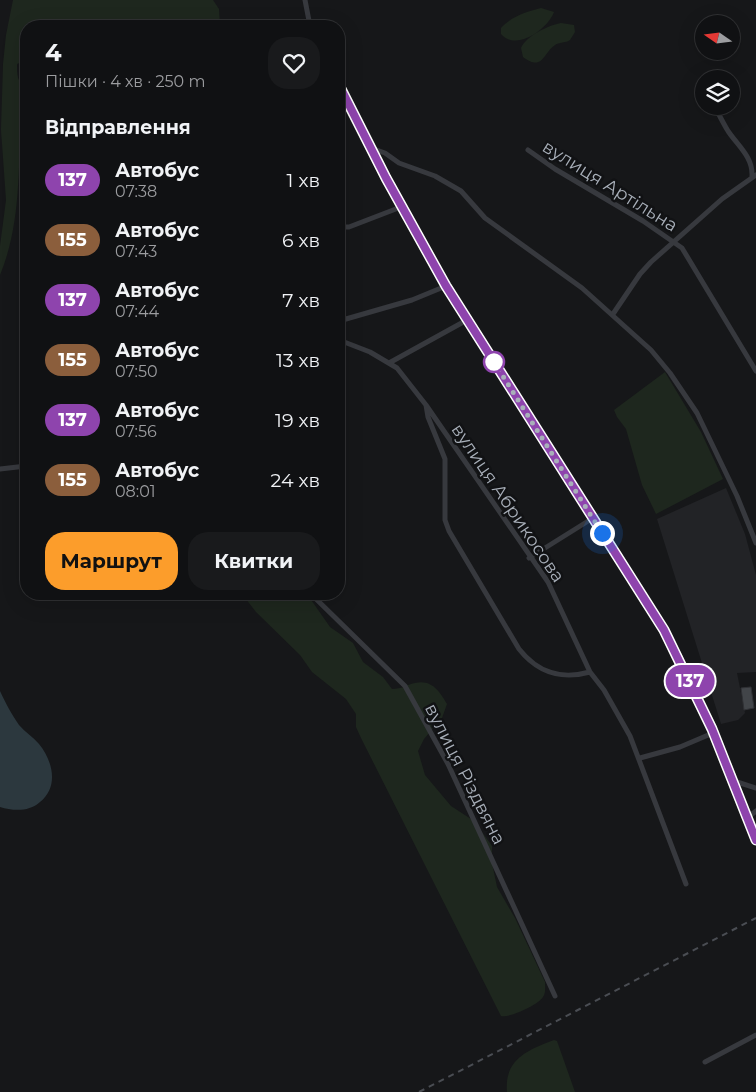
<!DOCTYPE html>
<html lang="uk">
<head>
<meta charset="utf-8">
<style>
  :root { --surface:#101113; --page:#191a1c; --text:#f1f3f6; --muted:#9c9da0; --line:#303133; --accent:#fc9d2b }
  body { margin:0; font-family:Montserrat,sans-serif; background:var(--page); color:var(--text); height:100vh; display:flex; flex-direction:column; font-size:19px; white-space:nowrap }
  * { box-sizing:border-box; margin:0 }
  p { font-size:16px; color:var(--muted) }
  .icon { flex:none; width:28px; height:28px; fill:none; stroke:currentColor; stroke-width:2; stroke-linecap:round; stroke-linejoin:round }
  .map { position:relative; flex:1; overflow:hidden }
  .side { position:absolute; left:20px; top:20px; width:325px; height:580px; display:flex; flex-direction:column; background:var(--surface); border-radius:20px; box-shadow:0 5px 20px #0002,0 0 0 1px var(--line) }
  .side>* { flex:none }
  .badge { padding:0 10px; border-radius:16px; font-size:18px; line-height:32px }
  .needle { width:32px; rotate:284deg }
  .buttons { position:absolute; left:695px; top:15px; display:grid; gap:10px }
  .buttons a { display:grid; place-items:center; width:45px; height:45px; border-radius:50%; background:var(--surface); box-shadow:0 5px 20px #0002,0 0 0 1px var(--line); font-size:25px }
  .you { position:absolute; width:25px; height:25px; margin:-12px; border:4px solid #fff; border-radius:50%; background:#1a73e8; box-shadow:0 0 0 8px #1a73e833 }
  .map>.badge { position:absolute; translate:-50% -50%; box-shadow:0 0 0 2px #fff }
  h2 { padding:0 25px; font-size:19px; line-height:45px }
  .round { display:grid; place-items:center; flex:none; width:52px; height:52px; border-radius:20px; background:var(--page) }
  .summary { display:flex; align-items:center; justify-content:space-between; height:85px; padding:0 25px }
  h1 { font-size:24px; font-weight:700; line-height:38px }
  .button { display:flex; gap:10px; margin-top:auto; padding:10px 25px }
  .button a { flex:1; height:58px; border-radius:20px; background:var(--accent); color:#111; font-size:20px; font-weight:700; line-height:58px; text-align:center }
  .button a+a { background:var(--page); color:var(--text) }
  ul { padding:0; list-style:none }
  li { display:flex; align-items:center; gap:15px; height:60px; padding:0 25px }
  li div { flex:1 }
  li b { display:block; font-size:19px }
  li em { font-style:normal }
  li .badge { min-width:55px; font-weight:700; text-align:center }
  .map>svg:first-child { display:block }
  .built { fill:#222326 }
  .green { fill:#1e271e }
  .water { fill:#2c383e }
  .building { fill:#424549; stroke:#303135 }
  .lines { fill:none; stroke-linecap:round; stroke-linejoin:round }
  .minor { stroke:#37393e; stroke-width:5 }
  .rail { stroke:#4a4d53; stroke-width:2; stroke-dasharray:6 5; stroke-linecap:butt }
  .line-casing { stroke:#fff; stroke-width:11 }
  .line { stroke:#8e44ad; stroke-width:8 }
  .walk { stroke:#a8afb9; stroke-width:5; stroke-dasharray:0 9 }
  .stop-dot { fill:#fff; stroke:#8e44ad; stroke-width:2.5 }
  .labels { text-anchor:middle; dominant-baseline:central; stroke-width:5; stroke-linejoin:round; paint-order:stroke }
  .street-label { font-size:18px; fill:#a8afb9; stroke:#111214 }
</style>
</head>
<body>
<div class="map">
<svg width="756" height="1092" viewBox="0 0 756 1092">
  <rect width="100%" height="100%" fill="#161719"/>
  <path class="built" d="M726,488L745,534L756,575V672L737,673L745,713L738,720L721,724L657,519Z"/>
  <path class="green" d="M13,0H213L219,9L220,26H26V60L17,64C17,74 17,83 26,88V113L22,114C17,171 22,221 0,275V246L6,200L1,130L3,64L6,35Z
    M541,8L554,12C548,29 516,52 501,34V28C512,16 526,12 541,8Z
    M561,23L574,25L575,32L570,40C566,43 559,42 555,45C543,53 543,72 523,57L521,48C526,36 549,25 561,23Z
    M665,372L701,432L723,479L656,514L642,485L626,429L617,417L614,410Z
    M242,594H307L330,627L353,643L363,662L383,677L392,689C402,689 406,685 415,683C432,679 440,692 447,704L442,718L424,739L418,751L425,775L451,806L474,821L492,846V863L497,887L515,918L545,982C545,988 546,992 543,997C538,1005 510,1018 501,1016L361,738L356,727V714L346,699L312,672L300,655L256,612Z
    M554,1040L557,1041L575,1092H507C504,1059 528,1050 554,1040Z"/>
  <path class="water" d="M0,691C5,702 12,715 19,725C25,732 33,737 39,744C53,761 59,787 40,802C29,812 13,811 0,807Z"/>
  <path class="building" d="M751,687L754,708L744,710L741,688Z"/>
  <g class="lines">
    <path class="minor" d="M305,0L310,26
      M339,85L386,178L444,282L664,630L711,729L756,840
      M698,91L704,96
      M714,106C719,114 723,123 728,131C738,146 753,157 752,176
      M371,148L385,153L399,163L435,176L461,191L485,218L582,288L651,350L670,373L697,413L737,496L756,543
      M528,150L555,169L643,221L682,248L756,371
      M339,227H349L401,207
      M613,314L640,274L651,262L722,199L756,175
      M339,321L412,300L446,286
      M339,340L370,352L397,368L426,405L428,417L445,459V520L449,531L519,649C538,673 561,680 590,672
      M389,363L467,320
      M426,405L548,582L590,672L604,690L630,736L686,884
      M0,469L26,466
      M529,558L593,518
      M311,594L405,686L448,764L555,996
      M640,758L680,747L713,733
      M731,780L756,788
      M747,818L756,811
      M705,1062L756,1035"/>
    <path class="rail" d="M419,1092L756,918"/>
  </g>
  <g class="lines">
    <g class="line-casing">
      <path id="line" d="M339,85L386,178L446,286L664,630L712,729L756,840"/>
    </g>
    <use href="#line" class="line"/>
    <path class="walk" d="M494,362L602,533"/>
  </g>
  <circle class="stop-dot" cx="494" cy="362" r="10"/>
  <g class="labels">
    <g class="street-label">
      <text transform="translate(610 186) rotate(32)">вулиця Артільна</text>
      <text transform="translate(508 503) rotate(56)">вулиця Абрикосова</text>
      <text transform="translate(465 774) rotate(63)">вулиця Різдвяна</text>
    </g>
  </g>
</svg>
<div class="buttons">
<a><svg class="needle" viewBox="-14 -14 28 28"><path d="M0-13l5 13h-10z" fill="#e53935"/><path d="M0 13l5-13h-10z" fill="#9c9da0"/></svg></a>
<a><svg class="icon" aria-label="layers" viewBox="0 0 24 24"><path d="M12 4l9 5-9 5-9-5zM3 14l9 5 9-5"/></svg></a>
</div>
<div class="you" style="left:602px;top:533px"></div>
<b class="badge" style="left:690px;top:681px;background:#8e44ad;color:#fff">137</b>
<section class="side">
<div class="summary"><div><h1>4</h1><p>Пішки · 4 хв · 250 m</p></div><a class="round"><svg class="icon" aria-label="heart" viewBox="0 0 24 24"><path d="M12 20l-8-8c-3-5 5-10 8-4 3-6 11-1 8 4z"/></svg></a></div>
<h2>Відправлення</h2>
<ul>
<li><span class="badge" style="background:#8e44ad;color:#fff">137</span><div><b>Автобус</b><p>07:38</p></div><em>1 хв</em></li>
<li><span class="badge" style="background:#8b5e3c;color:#fff">155</span><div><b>Автобус</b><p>07:43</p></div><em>6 хв</em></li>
<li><span class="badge" style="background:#8e44ad;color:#fff">137</span><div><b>Автобус</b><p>07:44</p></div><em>7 хв</em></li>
<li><span class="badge" style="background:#8b5e3c;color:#fff">155</span><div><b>Автобус</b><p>07:50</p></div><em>13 хв</em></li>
<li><span class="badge" style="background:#8e44ad;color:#fff">137</span><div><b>Автобус</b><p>07:56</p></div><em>19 хв</em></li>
<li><span class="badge" style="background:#8b5e3c;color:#fff">155</span><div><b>Автобус</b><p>08:01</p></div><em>24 хв</em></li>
</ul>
<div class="button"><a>Маршрут</a><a>Квитки</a></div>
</section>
</div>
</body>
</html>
